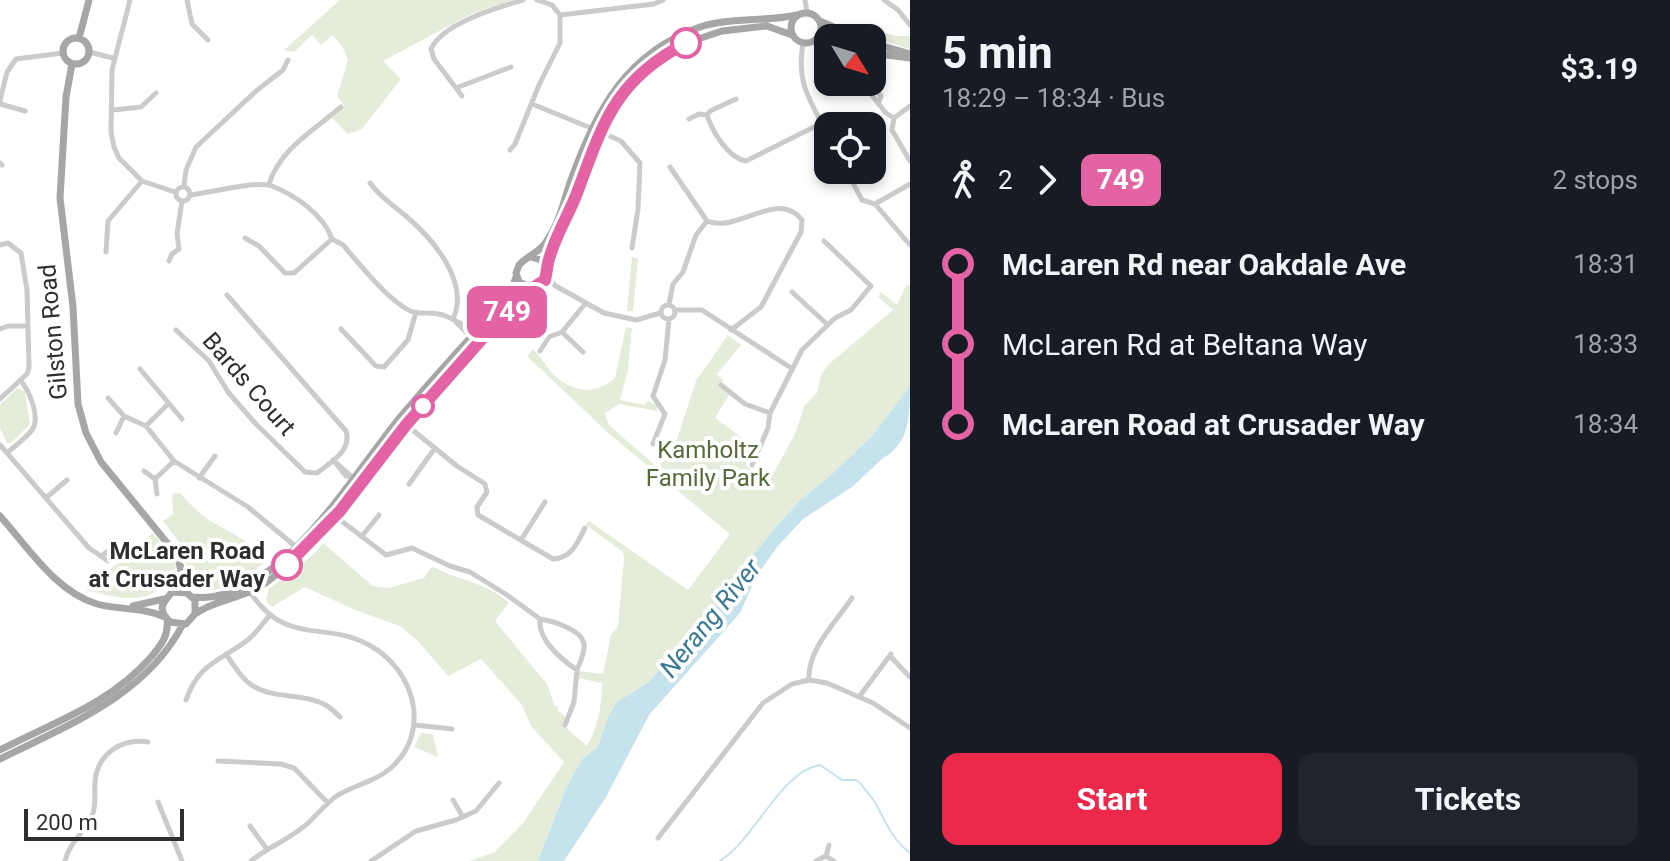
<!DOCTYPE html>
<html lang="en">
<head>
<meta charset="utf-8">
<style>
  :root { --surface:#171b24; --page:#20242c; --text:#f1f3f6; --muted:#9ea1a6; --accent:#ec284b }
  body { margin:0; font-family:Roboto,sans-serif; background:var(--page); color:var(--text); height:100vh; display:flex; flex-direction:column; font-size:30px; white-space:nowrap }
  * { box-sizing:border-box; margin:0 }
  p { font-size:26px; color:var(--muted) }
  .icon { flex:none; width:44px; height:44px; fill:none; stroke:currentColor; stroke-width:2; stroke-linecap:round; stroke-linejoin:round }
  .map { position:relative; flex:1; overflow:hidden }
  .side { display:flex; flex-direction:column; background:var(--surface); width:760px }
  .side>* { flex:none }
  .badge { padding:0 16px; border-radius:12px; font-size:28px; line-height:52px }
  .needle { width:52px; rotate:128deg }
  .controls { position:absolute; left:814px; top:24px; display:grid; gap:16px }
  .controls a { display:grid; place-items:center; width:72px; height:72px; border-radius:16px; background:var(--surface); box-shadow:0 4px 12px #0003; font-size:40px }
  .scale { position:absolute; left:24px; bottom:20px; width:160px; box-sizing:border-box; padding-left:8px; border:4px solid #2e2e2e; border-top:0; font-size:22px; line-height:28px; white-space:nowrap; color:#2e2e2e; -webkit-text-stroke:6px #fff; paint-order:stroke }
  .map>.badge { position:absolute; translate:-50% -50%; box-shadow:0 0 0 4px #fff }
  .legs { display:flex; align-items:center; gap:12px; height:88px; padding:0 32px; font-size:26px }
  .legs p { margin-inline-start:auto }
  .headline { display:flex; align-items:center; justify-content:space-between; height:136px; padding:0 32px }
  h1 { font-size:44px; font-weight:700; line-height:60px }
  .primary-button { display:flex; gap:16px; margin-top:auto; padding:16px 32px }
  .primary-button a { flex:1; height:92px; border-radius:16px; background:var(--accent); color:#fff; font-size:32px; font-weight:700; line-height:92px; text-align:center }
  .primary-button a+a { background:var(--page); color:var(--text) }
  ul { padding:0 32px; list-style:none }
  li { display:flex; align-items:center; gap:28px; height:80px; font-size:30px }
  li i { display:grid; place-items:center; width:12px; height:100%; margin:0 10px; background:currentColor }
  li i::after { content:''; width:20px; height:20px; margin:-10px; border:6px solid; border-radius:50%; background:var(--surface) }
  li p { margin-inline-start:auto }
  li:first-child i { background:linear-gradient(#0000 50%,currentColor 0) }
  li:last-child i { background:linear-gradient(currentColor 50%,#0000 0) }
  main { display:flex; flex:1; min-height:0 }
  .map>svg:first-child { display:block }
  .green { fill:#e6ecda }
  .water { fill:#c6e2ed }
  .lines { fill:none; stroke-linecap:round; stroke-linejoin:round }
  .stream { stroke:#c6e2ed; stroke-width:2 }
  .minor { stroke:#cbcbcb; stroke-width:5 }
  .major { stroke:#a6a6a6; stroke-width:7 }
  .line-1-casing { stroke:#fff; stroke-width:18 }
  .line-1 { stroke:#e463a4; stroke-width:12 }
  .stop-1-dot { fill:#fff; stroke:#e463a4; stroke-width:4 }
  .labels { text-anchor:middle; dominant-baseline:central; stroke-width:8; stroke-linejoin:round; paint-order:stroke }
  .street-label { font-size:24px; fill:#2e2e2e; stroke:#fff }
  .park-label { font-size:24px; fill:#566b39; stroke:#fff }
  .stop-label { font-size:24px; font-weight:bold; fill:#2e2e2e; stroke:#fff; text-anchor:end }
  .water-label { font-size:26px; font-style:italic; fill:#387993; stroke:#fff }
</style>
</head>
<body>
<main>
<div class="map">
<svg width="910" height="861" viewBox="0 0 910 861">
  <rect width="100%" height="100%" fill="#fff"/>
  <path class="green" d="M340,0H513L471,14L383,61L401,79L362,129L348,134L332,118L345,107L337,96L348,60L342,46L332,35L321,45L312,35L294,52L284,50Z
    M869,29L896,36H910V49C895,44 879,41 869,29Z
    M632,257L638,258L633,311H627Z
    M910,285V386L873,435L828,478L800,500L776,527L745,565L698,632L683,642L649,682L617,702L609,715L597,748L582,759L566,788L538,861H469L495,852L523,823L564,762L531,726L522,705L481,659L448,676L417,640L400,626L355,610L305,587L272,607L266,600L269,589L313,555L323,543L373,586L388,588L424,578L432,566C458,581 487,582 509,603L495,621L547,684L555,706H558V711L565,716L563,725L587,746C598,728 602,704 602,683L578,678L579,671L603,674L611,635L618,626L624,560L623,552L586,525L589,521L688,590L730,534L607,432L527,356L533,349C541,357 546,366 553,374C571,392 596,396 615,378L626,327L632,328L628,370L620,400L644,405L648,401L657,405V411L619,404L605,413L609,425L658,468L677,439L696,381L728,335L741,345L717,374L723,380L719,387L729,395L715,418L749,443V447L754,449L746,465L768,483L794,436L805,405L817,393L821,375L829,364L893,310L878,297L881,292L897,305L906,286Z
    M17,388L25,392L30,424L11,443H7L0,428V405Z
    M176,493L181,494C189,503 199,514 209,520C233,534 246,539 267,560C248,577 222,597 196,588L189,579L182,546L163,521L173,514L172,495Z
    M153,533L172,556L176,567C155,608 125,600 86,590Z
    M421,733L433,734L438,757L414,747Z"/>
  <path class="water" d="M910,386C910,414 910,444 883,458L852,487L803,519L777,547L756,577L740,613L649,715L606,797L564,861H538L566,788L582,759L597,748L609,715L617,702L649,682L683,642L698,632L745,565L776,527L800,500L828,478L873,435Z"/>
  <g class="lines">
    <path class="stream" d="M720,861C755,839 781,771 820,765L842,780H856L860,783C865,790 872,797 876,804C886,823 893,840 910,853"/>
    <path class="minor" d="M130,0L112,70L111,132L114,147L119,158L142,181L175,192
      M187,0L192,24L208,40
      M537,0L552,5L560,15
      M805,0L807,12
      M884,0L898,10L910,25
      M560,15L654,4L663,0
      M803,43C796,84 810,100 828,135
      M89,52L113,58
      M456,88L511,67
      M462,96L434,59L431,49C443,23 496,8 523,0
      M0,101L7,72L16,59L63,53
      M879,101L881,96L874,88L870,93L886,113L894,118
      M0,104L25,111
      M532,104L591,128
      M113,110L141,107L156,93
      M707,115C712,131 728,158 746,161L822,123
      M707,115L710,111L736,99
      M894,118L892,130L910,161
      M894,118L910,106
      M689,119L699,114L707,115
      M599,131L621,141L640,163L638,209L632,248
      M510,150L515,144L539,85L560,43V15
      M0,163L2,165
      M670,167L707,221C738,234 778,188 802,220L801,232L761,307L731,330
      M846,170L862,200L875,204L910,245
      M370,183C380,197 394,206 407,217C434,240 470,283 453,319
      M269,184C280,149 314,130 341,107
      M184,186L186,170L196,147L256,91L283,70L288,60
      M176 194a7 7 0 1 1 14 0a7 7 0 1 1-14 0Z
      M190,195C209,193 257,180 272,186C295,195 324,215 332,239L343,245C358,262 396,311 418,313C426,313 433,312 443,315C455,319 465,328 478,329
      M875,204L910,184
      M245,238L259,246L285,273H294L332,239
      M0,245L8,243L21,253L27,290L29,368L27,374L0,399
      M106,252L108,221L142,181
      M169,261L172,254L179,249L177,234L182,201
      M547,272L554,285L604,313L636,320L660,313
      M792,292L828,325
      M669,304L673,284L683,272L696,235L707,221
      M661 312a7 7 0 1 1 14 0a7 7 0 1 1-14 0Z
      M675,310H702L791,368
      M454,320L471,337L485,336
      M0,329L8,326H28
      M341,329L376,366L384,367L408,340L416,312
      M176,330L209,361L228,392L256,424L305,472L317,473C331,462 352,451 346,431L227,295
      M540,351L549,337L562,332
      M583,352L562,332L585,304
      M140,369L182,419
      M721,385L745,404L770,413
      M108,398L124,416L146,426L174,461L248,507L295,546
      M399,419L457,466L485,484L487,492L477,507L478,515L553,559C572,558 577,543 585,528
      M146,426L168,404
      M116,433L124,416
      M653,444L665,414L653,396L665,360L669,319
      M0,445L89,548L108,561L113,560L119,554L120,548L115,545L102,556
      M7,453C15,446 26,438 32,430C41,417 29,390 20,380
      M333,460L360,484
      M334,461L346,476L352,478
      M752,465L768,428L770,413L802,350L835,318L851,310L871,286L824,241
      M144,471L155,479L157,494
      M199,478L215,456
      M155,479L174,461
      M409,484L435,448
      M47,497L67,480
      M335,516L386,555L412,548L450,566L470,572L507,595L540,619
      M362,536L379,515
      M521,540L545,502
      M250,592C287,647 323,620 369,645C414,669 432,730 392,767C377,781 355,785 338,795C326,803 317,815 307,824C290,839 268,847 251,861
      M540,619C553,621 582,630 584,644C585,653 580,662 577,670C562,660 537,639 540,619Z
      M226,654C233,664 240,677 250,684C270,699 298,693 319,702C328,705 334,711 340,717
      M890,656L910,677
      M809,680C807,650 836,622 852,598
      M859,697L891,654
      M186,700C199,662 221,661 249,639C257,632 263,623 270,615
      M415,725L452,729
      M565,725L574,702L577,670
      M218,761L281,764L294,768L328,803
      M453,800L463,817
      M158,802L182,861
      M250,826L266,848
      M658,838L763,703L792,684L809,680L827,683L873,703L910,728
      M826,856L829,845
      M65,861C69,843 83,834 91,818C97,806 94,794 95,781C98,753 122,738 148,742
      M371,861L416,831L456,820L476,811L499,783
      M816,861L826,856L834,861"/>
    <path class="major" d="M791 28a15 15 0 1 1 30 0a15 15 0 1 1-30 0Z
      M820,21L858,38
      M63 51a13 13 0 1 1 26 0a13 13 0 1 1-26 0Z
      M79,38L89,0
      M872,43L910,54
      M872,53L910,58
      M72,64L66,97L60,198L73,307L78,404L86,433L101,462L177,555L187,593
      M531,257L541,260L547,272L543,283L532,288L519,282L516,273L519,265C527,256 539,253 546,242C559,224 564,200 571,180C596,110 626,53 700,27C732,17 765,22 797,15
      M547,269L599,131L614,105L643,71L686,43L722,31L767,26L792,35
      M0,516C27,546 56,592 97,604C119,610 143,607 165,617
      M173,592L187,593L195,600V614L186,624L170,622C153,605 168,601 175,587C179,581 180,574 181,567
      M192,597C278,607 354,472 402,415C436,375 472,335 509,297L516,277
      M133,606L164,599
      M195,614C216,599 244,599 267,582C324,540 361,480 405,426C441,382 481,340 519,298L534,288
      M0,750C54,722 110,704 151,657C161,645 169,636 167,619
      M0,759C68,725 146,696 183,624"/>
  </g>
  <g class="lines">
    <g class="line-1-casing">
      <path id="line-1" d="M287,565L340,511L406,425L496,323L526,292L545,280C547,272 547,264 550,256C556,235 569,214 577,193C603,123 615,80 686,43"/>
    </g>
    <use href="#line-1" class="line-1"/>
  </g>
  <g class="stop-1-dot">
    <circle cx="686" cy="43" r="14"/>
    <circle cx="423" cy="406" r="10"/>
    <circle cx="287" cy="565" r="14"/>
  </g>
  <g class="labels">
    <g class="street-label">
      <text transform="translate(53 332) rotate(-95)">Gilston Road</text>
      <text transform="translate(249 384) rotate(49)">Bards Court</text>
    </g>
    <g class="park-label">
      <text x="708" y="450">Kamholtz<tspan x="708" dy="28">Family Park</tspan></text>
    </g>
    <g class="stop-label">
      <text x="265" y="551">McLaren Road<tspan x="265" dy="28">at Crusader Way</tspan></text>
    </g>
    <g class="water-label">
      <text transform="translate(710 618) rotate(-51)">Nerang River</text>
    </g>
  </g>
</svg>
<div class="controls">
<a><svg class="needle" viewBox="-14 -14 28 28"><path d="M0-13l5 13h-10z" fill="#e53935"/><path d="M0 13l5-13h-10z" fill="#9ea1a6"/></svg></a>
<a><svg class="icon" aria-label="locate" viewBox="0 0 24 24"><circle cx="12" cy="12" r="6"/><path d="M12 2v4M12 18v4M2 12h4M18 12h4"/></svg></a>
</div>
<div class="scale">200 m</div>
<b class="badge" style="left:507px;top:312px;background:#e463a4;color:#fff">749</b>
</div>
<section class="side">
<div class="headline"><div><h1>5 min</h1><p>18:29 – 18:34 · Bus</p></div><b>$3.19</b></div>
<div class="legs"><svg class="icon" aria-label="walk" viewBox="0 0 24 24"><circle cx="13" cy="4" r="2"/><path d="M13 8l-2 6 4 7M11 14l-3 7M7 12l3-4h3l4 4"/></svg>2<svg class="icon" aria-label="forward" viewBox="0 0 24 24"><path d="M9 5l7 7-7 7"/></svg><b class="badge" style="background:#e463a4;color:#fff">749</b><p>2 stops</p></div>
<ul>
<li><i style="color:#e463a4"></i><b>McLaren Rd near Oakdale Ave</b><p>18:31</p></li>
<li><i style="color:#e463a4"></i><span>McLaren Rd at Beltana Way</span><p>18:33</p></li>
<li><i style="color:#e463a4"></i><b>McLaren Road at Crusader Way</b><p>18:34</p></li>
</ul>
<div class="primary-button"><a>Start</a><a>Tickets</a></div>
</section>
</main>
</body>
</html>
